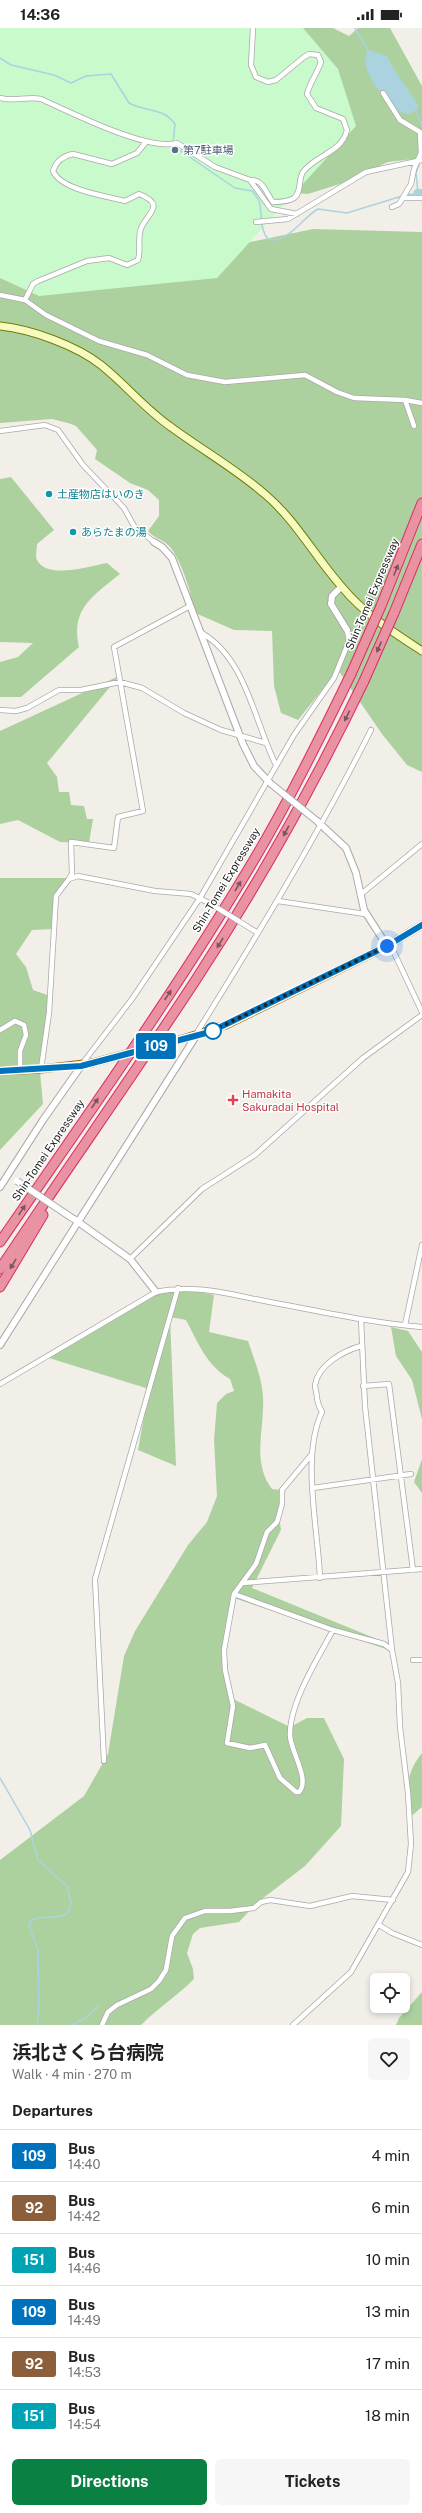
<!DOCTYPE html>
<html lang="en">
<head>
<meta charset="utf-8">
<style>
  :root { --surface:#fff; --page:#f6f6f6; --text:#222; --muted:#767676; --line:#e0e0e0; --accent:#0b8043 }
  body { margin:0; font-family:"Public Sans","Noto Sans JP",sans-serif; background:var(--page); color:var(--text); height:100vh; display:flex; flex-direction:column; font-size:15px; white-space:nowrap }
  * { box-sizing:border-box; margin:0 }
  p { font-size:13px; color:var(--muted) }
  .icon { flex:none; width:22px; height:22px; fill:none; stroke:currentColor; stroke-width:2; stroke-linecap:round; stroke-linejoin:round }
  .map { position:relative; height:1997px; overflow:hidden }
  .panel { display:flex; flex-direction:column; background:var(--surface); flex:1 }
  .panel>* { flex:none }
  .badge { padding:0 8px; border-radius:3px; font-size:14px; line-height:26px }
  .tools { position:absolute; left:370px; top:1945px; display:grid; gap:8px }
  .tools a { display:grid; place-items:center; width:40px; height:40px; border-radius:6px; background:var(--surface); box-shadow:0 2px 6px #0003; font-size:20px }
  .you { position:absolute; width:20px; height:20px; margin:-10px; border:3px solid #fff; border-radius:50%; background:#1a73e8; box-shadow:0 0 0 6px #1a73e833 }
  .map>.badge { position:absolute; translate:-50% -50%; box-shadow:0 0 0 2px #fff }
  h2 { padding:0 12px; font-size:15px; line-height:36px }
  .round { display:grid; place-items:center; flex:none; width:42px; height:42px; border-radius:6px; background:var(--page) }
  .overview { display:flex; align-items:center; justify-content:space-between; height:68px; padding:0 12px }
  h1 { font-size:19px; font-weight:700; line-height:30px }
  .cta { display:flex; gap:8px; margin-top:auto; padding:8px 12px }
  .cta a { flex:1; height:46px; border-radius:6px; background:var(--accent); color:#fff; font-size:16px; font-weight:700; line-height:46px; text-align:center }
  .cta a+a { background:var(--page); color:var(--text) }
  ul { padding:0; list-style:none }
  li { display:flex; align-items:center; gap:12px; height:52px; padding:0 12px; border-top:1px solid var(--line) }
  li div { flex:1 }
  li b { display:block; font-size:15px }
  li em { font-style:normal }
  li .badge { min-width:44px; font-weight:700; text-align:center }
  .status { display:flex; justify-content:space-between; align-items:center; height:28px; padding:0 20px; background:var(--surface); direction:ltr }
  .status svg { height:11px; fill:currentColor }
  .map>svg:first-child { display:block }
  .forest { fill:#add19e }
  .park { fill:#c8facc }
  .water { fill:#aad3df }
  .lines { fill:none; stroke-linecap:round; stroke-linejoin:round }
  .stream { stroke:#aad3df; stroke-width:1.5 }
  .river { stroke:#aad3df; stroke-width:9 }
  .minor-casing { stroke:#a9a9a9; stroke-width:6 }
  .tertiary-casing { stroke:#a9a9a9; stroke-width:8 }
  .secondary-casing { stroke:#707d05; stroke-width:9 }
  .primary-casing { stroke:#a06b00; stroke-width:9 }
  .motorway-casing { stroke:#dc2a67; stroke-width:11 }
  .minor { stroke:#fff; stroke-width:4.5 }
  .tertiary { stroke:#fff; stroke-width:6 }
  .secondary { stroke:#f7fabf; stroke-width:7 }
  .primary { stroke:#fcd6a4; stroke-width:7 }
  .motorway { stroke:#e892a2; stroke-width:9 }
  .minor-bridge-casing { stroke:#a9a9a9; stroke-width:6; stroke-linecap:butt }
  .tertiary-bridge-casing { stroke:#a9a9a9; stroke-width:8; stroke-linecap:butt }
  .primary-bridge-casing { stroke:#a06b00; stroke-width:9; stroke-linecap:butt }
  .motorway-bridge-casing { stroke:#dc2a67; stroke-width:11; stroke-linecap:butt }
  .minor-bridge { stroke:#fff; stroke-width:4.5 }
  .tertiary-bridge { stroke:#fff; stroke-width:6 }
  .primary-bridge { stroke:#fcd6a4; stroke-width:7 }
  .motorway-bridge { stroke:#e892a2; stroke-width:9 }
  .oneway { fill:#7b545c }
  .line-casing { stroke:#fff; stroke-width:9 }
  .line { stroke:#0072bc; stroke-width:6 }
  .walk { stroke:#222; stroke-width:4; stroke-dasharray:0 7.2 }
  .service-dot { fill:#5c6f8a; stroke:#fff; stroke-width:1.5 }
  .culture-dot { fill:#0f9aa8; stroke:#fff; stroke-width:1.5 }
  .stop-dot { fill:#fff; stroke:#0072bc; stroke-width:2 }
  .health-dot { fill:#e0444e; stroke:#fff; stroke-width:1.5 }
  .labels { text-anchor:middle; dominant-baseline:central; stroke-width:3; stroke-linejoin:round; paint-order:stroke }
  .service-label { font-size:11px; fill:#4e5e75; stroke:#fff; text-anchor:start }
  .culture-label { font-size:11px; fill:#0d838f; stroke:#fff; text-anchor:start }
  .street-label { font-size:11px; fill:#222; stroke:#fff }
  .health-label { font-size:11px; fill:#be3a42; stroke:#fff; text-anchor:start }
</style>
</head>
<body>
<div class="status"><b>14:36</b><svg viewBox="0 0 49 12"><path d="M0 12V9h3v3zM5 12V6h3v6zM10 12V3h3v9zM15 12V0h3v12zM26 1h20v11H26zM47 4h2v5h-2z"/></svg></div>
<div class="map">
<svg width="422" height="1997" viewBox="0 0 422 1997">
  <rect width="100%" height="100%" fill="#f2efe9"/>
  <path class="forest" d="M0,0H333L349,8L358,0H390L422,58V130L388,134L340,156L308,166L254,161L250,214L313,201L422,204V744L407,737L382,706L338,642L298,692L281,685L274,658L272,603L234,602L193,584C194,570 180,528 168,517C162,511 155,511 148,503L159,488V472L148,462L130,455L95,431L97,422L76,398L68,395L52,391L0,395Z
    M11,449L54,502L37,516C37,521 35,528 37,532C47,552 89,538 107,535L120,546C94,567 70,581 79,619L21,669H0V634L18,629L33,615L0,614V451Z
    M119,648L47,735L57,749L59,764H69L71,777L84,778L87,791H93L89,815L60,814L18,792L0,796V703Z
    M0,850H68L56,868L54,901L32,902L16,926L26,939L33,962L50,968L40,1044L43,1076L0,1122Z
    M182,1260L214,1267L209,1304L248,1313C254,1331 262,1350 263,1369C265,1400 251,1434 272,1461L282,1462L279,1487L281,1502L252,1560L389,1616V1622L234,1570L225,1616L231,1670L290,1699L307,1690H324L344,1731L341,1798L305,1838L258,1874L239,1894L200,1900L193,1906L187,1925L193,1941L194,1951C177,1968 158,1980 141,1997H0V1832L84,1768L108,1726L124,1628L135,1603L188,1517L207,1494L217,1468L214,1412L217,1375L226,1366L234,1363L230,1351C207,1338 198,1315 186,1292L170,1289L176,1438L138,1422L149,1361L49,1330L154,1265Z
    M391,1299L408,1303L422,1324V1391L412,1352L396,1328Z
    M422,1431V1465L414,1454Z
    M422,1725V1779L409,1790C406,1764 405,1746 422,1725Z
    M422,1964V1997H396L399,1990Z"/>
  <path class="park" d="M0,0H303L338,41L356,98L217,250L39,268L0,250Z"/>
  <path class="water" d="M368,22L387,28C396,47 409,61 419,79L409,87C404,85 398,83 395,80C382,69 357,38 368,22Z"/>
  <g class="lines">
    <path class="stream" d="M355,0L368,22
      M0,30L11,37L54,47L71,55L86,48L111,46L129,75C145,84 163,79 175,96L173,115L175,119L235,160L252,163C255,167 260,172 260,177C262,188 260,202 268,211C287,217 303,189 318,181L347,185L402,168
      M415,80L422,98
      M406,167L418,165L416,145L420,133
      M0,1750L30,1802L38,1832L67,1858L71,1875L68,1885C57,1892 43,1887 31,1892L29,1898L38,1922L39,1979L37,1997
      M72,1997L86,1990L98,1978"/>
    <path class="river" d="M418,165L422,166"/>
    <g class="minor-casing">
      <path id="minor" d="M383,65L400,92L420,104L421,125L414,141L411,156L399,176L392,179
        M0,70C14,74 27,68 41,71C70,84 149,124 177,115L215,139L250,152L271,181L297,186
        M250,152C263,151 266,165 273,174C280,174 288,174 294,170C302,164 298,151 303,144C315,127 342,125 347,102L343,91L316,80L307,66C310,54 317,46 321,34L318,27L309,26L304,29L276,52L268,54L256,49L251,37L253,0
        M403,170H422
        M256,194L288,191L366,144L422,132
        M0,267L25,272L46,287L99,313L147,327L187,347L225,354L305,347L337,364L354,370L405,372L422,375
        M25,272L33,256L38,253L87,233L109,230L127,237L138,232C141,222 138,214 140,204C142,188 170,178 139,166L125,173C106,168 61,162 53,143C56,133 63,128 73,126L112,136L137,125L146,114
        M405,372L414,398
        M0,403L45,397L58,402L83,437L124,480L134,498L154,514
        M200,604C246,629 254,693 276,737
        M0,682L16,683L27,680L59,662H81L120,654L142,660L184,685L221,702L266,715
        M69,851L72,846L71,814L114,820L118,789L143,783L114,619L190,578
        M360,867L422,816
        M278,873L365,886
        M245,897L258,905
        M390,916L422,984
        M0,1002L15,993L24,997L26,1007L20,1023V1042
        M196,1006C258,907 318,807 371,702
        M82,1036L132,971L200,870L294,707L334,650L349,613L347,602
        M41,1041L49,985L56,868L69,851L78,848L155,863L191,866L211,876
        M130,1231L202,1161L255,1127L363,1030L422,987
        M405,1297L422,1217
        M0,1356L156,1264C196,1255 235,1268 275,1275C324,1284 373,1295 422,1299
        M363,1358L389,1356L413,1542
        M312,1426L282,1462V1476L277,1494L267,1504L256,1536L234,1566L224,1622L225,1642L233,1678L227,1715L250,1720L265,1717L280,1750L296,1764H299C311,1751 289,1721 290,1706C290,1674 318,1630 333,1602
        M313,1460L411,1446
        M320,1550C318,1500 301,1428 322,1384C318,1378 318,1376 317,1370C317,1365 315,1361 315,1357C318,1337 343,1323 361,1318
        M242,1555L422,1541
        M234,1566L333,1602L384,1616L392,1622
        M413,1632H422
        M104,1733L95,1551L178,1260
        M379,1897L392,1905L422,1917
        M102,1997L108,1984L117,1977L151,1961L159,1953L166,1942L172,1908L185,1890L205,1883H230L254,1880L261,1874L270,1872L310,1878L352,1868L393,1872
        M293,1997L351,1944L408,1844L411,1816L408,1765L400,1699L398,1655L392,1622L365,1378L361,1291"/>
    </g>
    <g class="tertiary-casing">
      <path id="tertiary" d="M154,514L162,519L172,530L243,716L254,738L270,755
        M341,559L332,568L331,576L347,602
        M317,793L346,820L356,845L364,882L387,918
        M0,1159L43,1092L81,1038
        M74,1191L130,1231L156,1264
        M0,1317L196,1008"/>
    </g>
    <g class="secondary-casing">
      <path id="secondary" d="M0,298C31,301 77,318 101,337C125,356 145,381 171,399C202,422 238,442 267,468C296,493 316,530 342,559C364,586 393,604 422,623"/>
    </g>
    <g class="primary-casing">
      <path id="primary" d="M186,1010L226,997L387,918L422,897
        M0,1043L41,1041L92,1035"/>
    </g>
    <g class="motorway-casing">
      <path id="motorway" d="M381,578L422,475
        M394,585L422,516
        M0,1214C88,1086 179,959 258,825C292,767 322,706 351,646
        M0,1241C65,1143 133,1048 197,950C259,855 315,755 364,653
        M0,1259L43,1187"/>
    </g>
    <use href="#minor" class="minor"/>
    <use href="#tertiary" class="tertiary"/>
    <use href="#secondary" class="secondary"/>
    <use href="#primary" class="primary"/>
    <use href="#motorway" class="motorway"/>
    <g class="minor-bridge-casing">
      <path id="minor-bridge" d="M211,876L245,897"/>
    </g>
    <g class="tertiary-bridge-casing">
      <path id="tertiary-bridge" d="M270,755L317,793
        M17,1153L72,1190"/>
    </g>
    <g class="primary-bridge-casing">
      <path id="primary-bridge" d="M92,1035L186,1010"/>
    </g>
    <g class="motorway-bridge-casing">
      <path id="motorway-bridge" d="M351,646L381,578
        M364,653L394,585"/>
    </g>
    <use href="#minor-bridge" class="minor-bridge"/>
    <use href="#tertiary-bridge" class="tertiary-bridge"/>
    <use href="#primary-bridge" class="primary-bridge"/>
    <use href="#motorway-bridge" class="motorway-bridge"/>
  </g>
  <defs><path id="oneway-solid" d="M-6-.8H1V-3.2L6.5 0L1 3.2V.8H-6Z"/></defs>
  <g class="oneway">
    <use href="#oneway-solid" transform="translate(396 542) rotate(-68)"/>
    <use href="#oneway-solid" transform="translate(379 619) rotate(114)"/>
    <use href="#oneway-solid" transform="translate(347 688) rotate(116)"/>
    <use href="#oneway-solid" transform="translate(286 803) rotate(119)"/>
    <use href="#oneway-solid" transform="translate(238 858) rotate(-59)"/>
    <use href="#oneway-solid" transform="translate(220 915) rotate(122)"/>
    <use href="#oneway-solid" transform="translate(168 967) rotate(-56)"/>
    <use href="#oneway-solid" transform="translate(95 1075) rotate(-56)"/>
    <use href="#oneway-solid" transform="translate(22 1182) rotate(-56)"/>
    <use href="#oneway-solid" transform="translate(13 1236) rotate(121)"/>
  </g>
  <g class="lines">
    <g class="line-casing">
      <path id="line" d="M0,1043L81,1038L210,1004L387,918L422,897"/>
    </g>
    <use href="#line" class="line"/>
    <path class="walk" d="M213,1003L210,1004L387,918"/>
  </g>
  <circle class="service-dot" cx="175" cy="122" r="4"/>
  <g class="culture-dot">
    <circle cx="49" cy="466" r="4"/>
    <circle cx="73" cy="504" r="4"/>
  </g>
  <circle class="stop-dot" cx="213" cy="1003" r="8"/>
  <path class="health-dot" d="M231 1066h4v4h4v4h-4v4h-4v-4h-4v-4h4z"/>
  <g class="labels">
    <g class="service-label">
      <text x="183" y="122">第7駐車場</text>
    </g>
    <g class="culture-label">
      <text x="57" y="466">土産物店はいのき</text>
      <text x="81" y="504">あらたまの湯</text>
    </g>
    <g class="street-label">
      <text transform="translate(372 566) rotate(-67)">Shin-Tomei Expressway</text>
      <text transform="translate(226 852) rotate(-59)">Shin-Tomei Expressway</text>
      <text transform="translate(48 1122) rotate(-56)">Shin-Tomei Expressway</text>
    </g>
    <g class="health-label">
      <text x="242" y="1066">Hamakita<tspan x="242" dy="13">Sakuradai Hospital</tspan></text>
    </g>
  </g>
</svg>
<div class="tools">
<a><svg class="icon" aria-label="locate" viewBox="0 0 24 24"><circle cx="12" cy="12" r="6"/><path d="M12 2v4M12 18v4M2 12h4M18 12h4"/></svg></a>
</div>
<div class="you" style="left:387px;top:918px"></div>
<b class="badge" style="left:156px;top:1018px;background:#0072bc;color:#fff">109</b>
</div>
<section class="panel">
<div class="overview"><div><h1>浜北さくら台病院</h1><p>Walk · 4 min · 270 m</p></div><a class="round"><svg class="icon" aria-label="heart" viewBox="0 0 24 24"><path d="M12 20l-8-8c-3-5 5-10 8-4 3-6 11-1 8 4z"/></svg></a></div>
<h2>Departures</h2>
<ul>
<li><span class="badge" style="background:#0072bc;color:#fff">109</span><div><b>Bus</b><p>14:40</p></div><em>4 min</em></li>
<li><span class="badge" style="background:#8b5e3c;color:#fff">92</span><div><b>Bus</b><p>14:42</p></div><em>6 min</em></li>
<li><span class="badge" style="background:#00a3b4;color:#fff">151</span><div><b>Bus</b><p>14:46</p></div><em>10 min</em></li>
<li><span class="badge" style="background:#0072bc;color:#fff">109</span><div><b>Bus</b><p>14:49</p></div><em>13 min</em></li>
<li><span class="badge" style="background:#8b5e3c;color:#fff">92</span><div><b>Bus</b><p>14:53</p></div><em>17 min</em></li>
<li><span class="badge" style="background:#00a3b4;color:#fff">151</span><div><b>Bus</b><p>14:54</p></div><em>18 min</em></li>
</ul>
<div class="cta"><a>Directions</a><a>Tickets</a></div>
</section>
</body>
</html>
